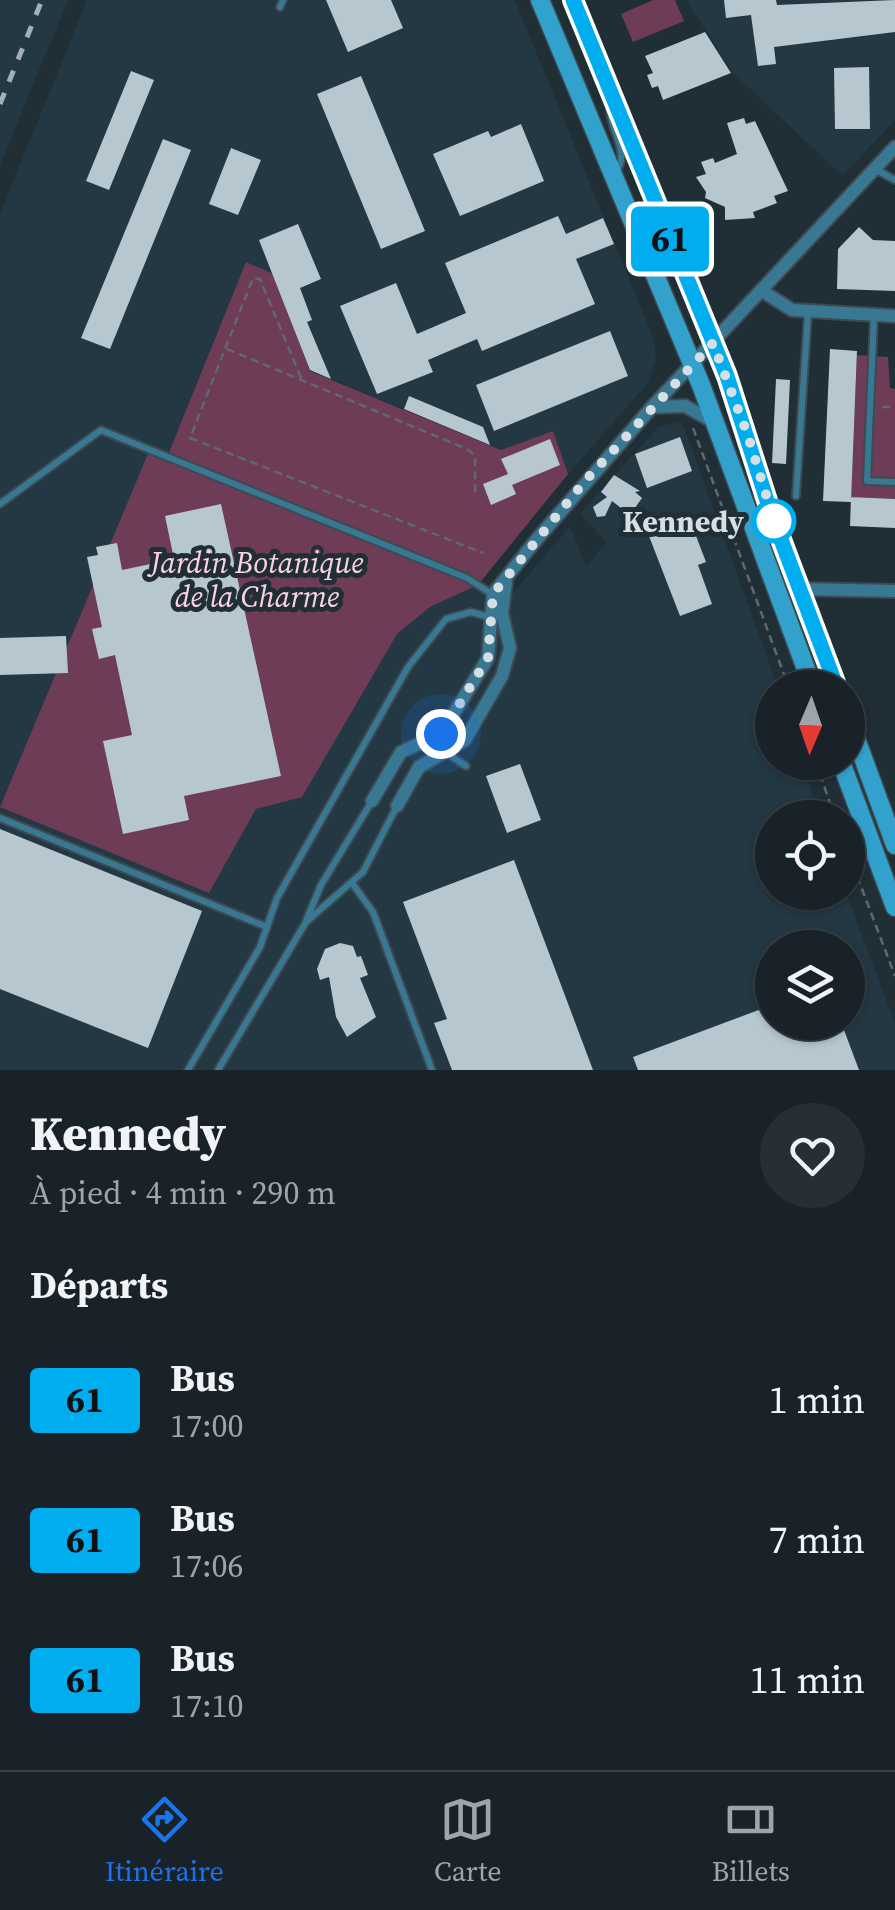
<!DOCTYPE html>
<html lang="fr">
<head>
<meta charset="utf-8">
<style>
  :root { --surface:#182228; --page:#252f34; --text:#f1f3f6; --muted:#9fa4a8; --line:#363f45; --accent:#1a73e8 }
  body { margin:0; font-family:"Source Serif 4",serif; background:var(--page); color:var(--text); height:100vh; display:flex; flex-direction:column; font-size:38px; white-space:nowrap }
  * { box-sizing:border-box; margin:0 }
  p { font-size:32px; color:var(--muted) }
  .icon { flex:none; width:55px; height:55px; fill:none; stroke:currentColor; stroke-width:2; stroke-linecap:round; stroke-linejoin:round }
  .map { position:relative; height:1070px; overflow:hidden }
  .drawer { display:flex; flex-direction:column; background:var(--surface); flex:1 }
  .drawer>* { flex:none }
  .badge { padding:0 20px; border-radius:8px; font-size:35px; line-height:65px }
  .needle { width:65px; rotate:182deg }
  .fabs { position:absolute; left:755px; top:670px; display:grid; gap:20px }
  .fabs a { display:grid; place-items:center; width:110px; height:110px; border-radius:50%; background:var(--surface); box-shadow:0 2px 8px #0004,0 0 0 2px var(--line); font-size:50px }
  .you { position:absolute; width:50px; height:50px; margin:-25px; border:8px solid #fff; border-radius:50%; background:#1a73e8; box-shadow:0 0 0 15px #1a73e833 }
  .map>.badge { position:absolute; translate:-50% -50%; box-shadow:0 0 0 5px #fff }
  h2 { padding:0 30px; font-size:38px; line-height:90px }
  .round { display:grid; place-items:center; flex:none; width:105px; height:105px; border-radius:52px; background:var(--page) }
  .overview { display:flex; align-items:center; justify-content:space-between; height:170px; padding:0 30px }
  h1 { font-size:48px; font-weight:800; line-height:75px }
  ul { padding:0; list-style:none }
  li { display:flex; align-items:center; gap:30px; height:140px; padding:0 30px }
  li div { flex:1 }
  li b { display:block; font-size:38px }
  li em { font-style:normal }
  li .badge { min-width:110px; font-weight:700; text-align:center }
  .tab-bar { display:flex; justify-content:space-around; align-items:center; height:140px; border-top:2px solid var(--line); background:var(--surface); font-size:28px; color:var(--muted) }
  .tab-bar a { display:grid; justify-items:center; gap:5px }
  .tab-bar .on { color:var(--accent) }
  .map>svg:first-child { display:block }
  .built { fill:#233842; fill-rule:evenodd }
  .green { fill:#6e3c56 }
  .building { fill:#b6c7d0 }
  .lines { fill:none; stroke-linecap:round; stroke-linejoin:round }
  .lane-casing { stroke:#3d4a51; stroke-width:10 }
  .street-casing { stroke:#3d4a51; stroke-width:16 }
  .secondary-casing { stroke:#3d4a51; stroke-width:21 }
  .path { stroke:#5d6a70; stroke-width:2.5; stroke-dasharray:8 5; stroke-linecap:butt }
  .lane { stroke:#397893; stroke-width:6 }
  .street { stroke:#397893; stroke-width:12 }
  .secondary { stroke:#32a2cd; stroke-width:18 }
  .rail { stroke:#a5afb4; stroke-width:5; stroke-dasharray:12 12; stroke-linecap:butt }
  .line-casing { stroke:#fff; stroke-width:22 }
  .line { stroke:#00adef; stroke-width:15 }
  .walk { stroke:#d6dfe3; stroke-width:10; stroke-dasharray:0 18 }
  .stop-dot { fill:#fff; stroke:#00adef; stroke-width:5 }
  .labels { text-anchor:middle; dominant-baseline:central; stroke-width:10; stroke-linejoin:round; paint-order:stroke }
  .stop-label { font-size:30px; font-weight:bold; fill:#d6dfe3; stroke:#202e35; text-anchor:end }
  .park-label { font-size:30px; font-style:italic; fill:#fdd1e6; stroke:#202e35 }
</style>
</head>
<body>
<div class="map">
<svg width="895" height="1070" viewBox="0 0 895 1070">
  <rect width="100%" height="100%" fill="#202e35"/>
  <path class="built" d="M0,0H68L0,165Z
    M87,0H515L654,340L656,359L648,383L568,474L553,431L502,450L310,370L273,274L209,893L256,809L302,796L397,634L430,607L478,585L506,601L570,526L586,566L607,542L580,514L659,426L682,422L778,687L772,688V762L802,763L820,817L772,818V892L846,893L895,1023V1070H0V214ZM772,948H848V1022H772Z
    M686,0H895V120L843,176L733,73Z"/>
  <path class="green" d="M653,0H675L684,21L633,42L621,14Z
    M246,262L273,274L310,371L501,450L553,431L568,474L478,585L430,607L397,634L302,797L256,809L209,893L0,807L150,449L168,455Z
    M857,355L888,357L890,388L895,389V499L851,497Z"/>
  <path class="building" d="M326,0H391L403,28L348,52Z
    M724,0H776L777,5L895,0V32L774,47L776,64L758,66L751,15L726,18Z
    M705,32L731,73L663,100L658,86L652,88L647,75L653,73L645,56Z
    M869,67L870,129H835L834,68Z
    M131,71L154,80L109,190L86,181Z
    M361,76L425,231L381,249L317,94Z
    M744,118L746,124L755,121L788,191L774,196L777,203L753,212L755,218L725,220V207L705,198L706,192L696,177L706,174L701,162L713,158L715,163L737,154L727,123Z
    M521,124L544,181L460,216L433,154L488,131L491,137Z
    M163,139L191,150L110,349L81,338Z
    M231,148L261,160L238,215L209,204Z
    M558,216L566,234L603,218L614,244L576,259L595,304L482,351L477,339L428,360L433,372L377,394L340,306L396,283L417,334L466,313L445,263Z
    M298,224L321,279L300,288L312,320L307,322L331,379L310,370L259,240Z
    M859,227L873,240L895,241V291L837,289L838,249Z
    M610,331L628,376L494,431L476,385Z
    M830,349L857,351L851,502L823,501Z
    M776,379L790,380L786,464L772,463Z
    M409,396L483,427L490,445L404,409Z
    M680,437L692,471L647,488L635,454Z
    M550,439L560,465L512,485L516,494L491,505L483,484L508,474L501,459Z
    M614,475L640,491L635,492L642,498L630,515L612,501L605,516L597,517L593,507L607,497L601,492Z
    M851,497L895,499V528L850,526Z
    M221,504L281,776L184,796L189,820L123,834L103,741L132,735L115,655L99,659L92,629L102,627L87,557L98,555L96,547L117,543L122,570L174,559L165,516Z
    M688,515L706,562L698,565L712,604L680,616L647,531Z
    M66,636L68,673L0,675V638Z
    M520,764L541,820L507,833L486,776Z
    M0,829L202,911L148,1048L0,989Z
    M514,860L593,1070H452L434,1023L447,1019L403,902Z
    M340,943L353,946L357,957L361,956L368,975L360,978L376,1017L347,1037L336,1017L329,977L320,980L317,969L325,949Z
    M772,1005V1022H841L859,1070H638L633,1057Z"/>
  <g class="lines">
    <g class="lane-casing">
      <path id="lane" d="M280,7L283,0
        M610,107C609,132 633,153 614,174
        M875,169L895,180
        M874,316L867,481L895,482
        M796,496L808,313
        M0,504L101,430L467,578L492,594
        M453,722L451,756L466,766
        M0,818L267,927
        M352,883L373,912L432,1070
        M306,921L321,885L372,801
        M188,1070L260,947L277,898L408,667L446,619L471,612L489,617
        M218,1070L306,922L363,872L397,806"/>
    </g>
    <g class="street-casing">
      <path id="street" d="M761,290L792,310L895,316
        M652,407L685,406L714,422
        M800,589L895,591
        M372,801L401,752L441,734L488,658L493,594L537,539L652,407L895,147
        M397,806L419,767L465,740L502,676L510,648L502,613L506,583"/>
    </g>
    <g class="secondary-casing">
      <path id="secondary" d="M540,0L701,385L813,688
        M573,0L727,377L771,513L836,688
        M848,717L895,845
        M841,762L895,907"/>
    </g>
    <path class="path" d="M227,349L467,449L475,456V496
      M301,378L260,279L253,278L190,438L483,553
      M882,407H895
      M693,428L789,688
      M816,762L835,818
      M848,852L895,976"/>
    <use href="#lane" class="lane"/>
    <use href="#street" class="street"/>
    <use href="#secondary" class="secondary"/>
    <path class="rail" d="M0,104L42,0"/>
  </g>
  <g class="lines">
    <g class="line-casing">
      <path id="line" d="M573,0L727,376L771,513L837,688"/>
    </g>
    <use href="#line" class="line"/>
    <path class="walk" d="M441,734L488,658L493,594L585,481L713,343L748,436L774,521"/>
  </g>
  <circle class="stop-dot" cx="774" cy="521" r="20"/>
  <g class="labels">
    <g class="stop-label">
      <text x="744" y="521">Kennedy</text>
    </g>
    <g class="park-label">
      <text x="257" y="562">Jardin Botanique<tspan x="257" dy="34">de la Charme</tspan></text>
    </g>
  </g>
</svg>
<div class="fabs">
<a><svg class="needle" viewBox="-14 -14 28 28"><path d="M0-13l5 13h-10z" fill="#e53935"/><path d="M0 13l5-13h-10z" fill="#9fa4a8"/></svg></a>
<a><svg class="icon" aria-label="locate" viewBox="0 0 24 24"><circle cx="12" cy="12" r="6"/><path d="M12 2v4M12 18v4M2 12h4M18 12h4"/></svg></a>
<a><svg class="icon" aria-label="layers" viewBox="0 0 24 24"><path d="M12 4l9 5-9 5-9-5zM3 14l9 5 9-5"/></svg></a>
</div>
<div class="you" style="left:441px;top:734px"></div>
<b class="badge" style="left:670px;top:239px;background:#00adef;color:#111">61</b>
</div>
<section class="drawer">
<div class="overview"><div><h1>Kennedy</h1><p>À pied · 4 min · 290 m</p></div><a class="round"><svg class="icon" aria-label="heart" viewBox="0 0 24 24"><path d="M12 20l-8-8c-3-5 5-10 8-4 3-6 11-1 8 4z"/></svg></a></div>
<h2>Départs</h2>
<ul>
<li><span class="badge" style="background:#00adef;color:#111">61</span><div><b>Bus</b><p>17:00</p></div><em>1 min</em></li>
<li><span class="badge" style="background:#00adef;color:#111">61</span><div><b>Bus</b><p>17:06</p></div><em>7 min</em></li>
<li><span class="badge" style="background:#00adef;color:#111">61</span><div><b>Bus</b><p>17:10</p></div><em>11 min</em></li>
</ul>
</section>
<nav class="tab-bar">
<a class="on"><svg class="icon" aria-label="directions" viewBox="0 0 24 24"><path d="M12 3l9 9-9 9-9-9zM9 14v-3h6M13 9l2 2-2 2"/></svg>Itinéraire</a>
<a><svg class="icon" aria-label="map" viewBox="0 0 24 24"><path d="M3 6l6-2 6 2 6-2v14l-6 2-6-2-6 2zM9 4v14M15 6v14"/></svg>Carte</a>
<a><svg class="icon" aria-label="tickets" viewBox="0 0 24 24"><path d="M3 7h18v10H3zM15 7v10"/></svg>Billets</a>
</nav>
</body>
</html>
